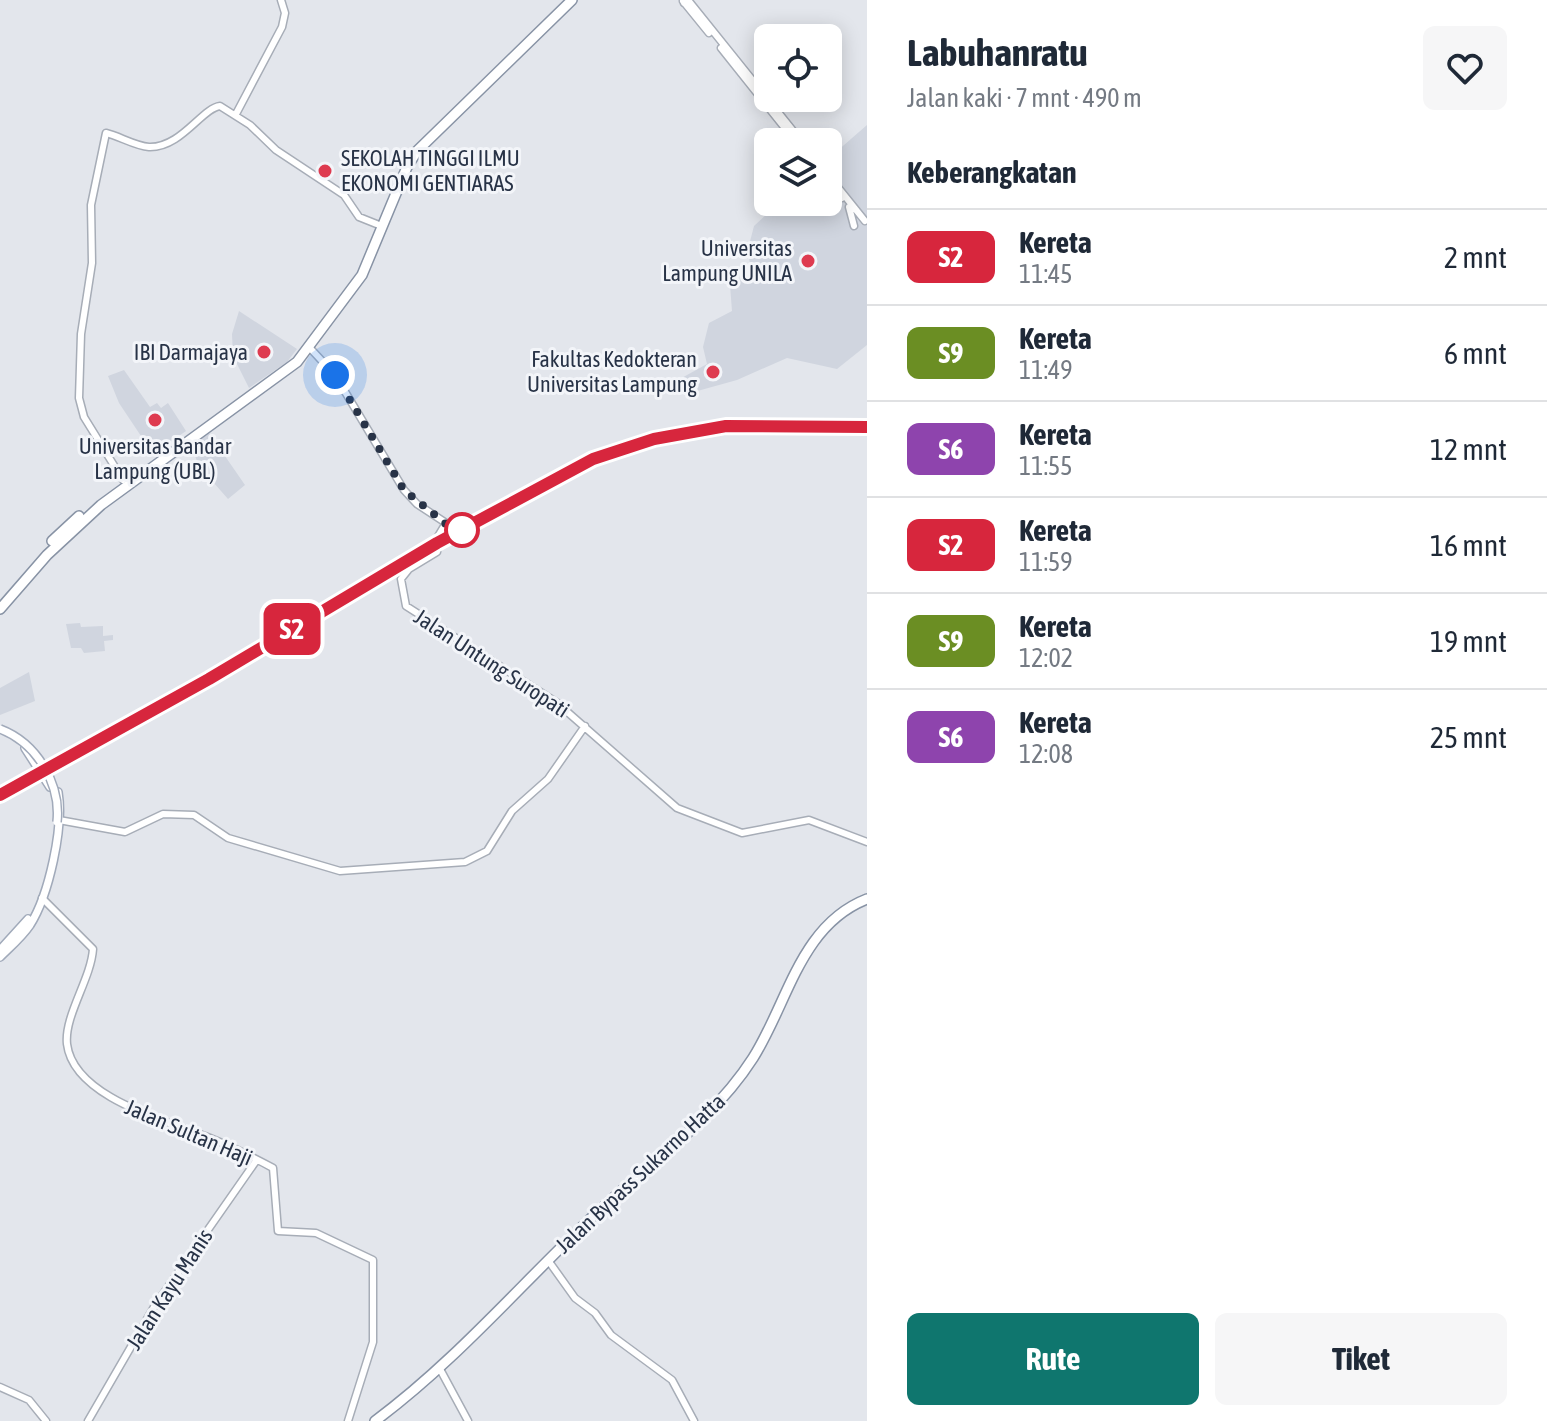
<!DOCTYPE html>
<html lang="id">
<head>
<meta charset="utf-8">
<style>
  :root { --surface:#fff; --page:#f6f6f7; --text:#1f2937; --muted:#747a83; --line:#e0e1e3; --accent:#0f766e }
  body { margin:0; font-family:"Asap Condensed",sans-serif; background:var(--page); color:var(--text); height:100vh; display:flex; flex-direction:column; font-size:30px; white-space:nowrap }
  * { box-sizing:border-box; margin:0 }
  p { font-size:26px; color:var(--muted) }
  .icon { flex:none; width:44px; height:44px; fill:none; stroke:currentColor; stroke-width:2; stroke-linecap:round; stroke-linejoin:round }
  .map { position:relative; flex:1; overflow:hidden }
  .panel { display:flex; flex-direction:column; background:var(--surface); width:680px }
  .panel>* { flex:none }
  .badge { padding:0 16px; border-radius:12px; font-size:28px; line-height:52px }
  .buttons { position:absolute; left:754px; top:24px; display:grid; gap:16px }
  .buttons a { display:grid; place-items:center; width:88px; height:88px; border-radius:12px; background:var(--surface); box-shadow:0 4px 20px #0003; font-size:40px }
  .you { position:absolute; width:40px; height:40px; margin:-20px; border:6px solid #fff; border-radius:50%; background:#1a73e8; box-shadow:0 0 0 12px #1a73e833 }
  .map>.badge { position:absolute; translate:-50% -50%; box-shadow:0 0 0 4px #fff }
  h2 { padding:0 40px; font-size:30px; line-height:72px }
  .round { display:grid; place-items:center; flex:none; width:84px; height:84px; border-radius:12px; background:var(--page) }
  .headline { display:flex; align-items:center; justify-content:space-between; height:136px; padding:0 40px }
  h1 { font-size:38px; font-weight:700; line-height:60px }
  .action { display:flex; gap:16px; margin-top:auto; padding:16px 40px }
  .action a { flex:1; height:92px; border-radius:12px; background:var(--accent); color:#fff; font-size:32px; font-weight:700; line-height:92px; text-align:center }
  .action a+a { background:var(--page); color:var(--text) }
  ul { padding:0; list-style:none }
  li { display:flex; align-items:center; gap:24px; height:96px; padding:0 40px; border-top:2px solid var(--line) }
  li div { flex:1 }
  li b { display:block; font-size:30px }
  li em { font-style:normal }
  li .badge { min-width:88px; font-weight:700; text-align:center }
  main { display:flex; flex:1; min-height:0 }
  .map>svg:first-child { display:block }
  .built { fill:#d0d5df }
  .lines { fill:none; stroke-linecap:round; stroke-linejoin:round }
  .secondary-casing { stroke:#a7adb7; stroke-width:9 }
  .primary-casing { stroke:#a1aaba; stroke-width:10 }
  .highway-casing { stroke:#8893a5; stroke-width:12 }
  .secondary { stroke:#fff; stroke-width:6 }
  .primary { stroke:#fff; stroke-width:7 }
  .highway { stroke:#fff; stroke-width:9 }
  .rail-casing { stroke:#7a8598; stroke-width:5 }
  .rail { stroke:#f3f5f9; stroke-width:2; stroke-dasharray:6; stroke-linecap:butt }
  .primary-bridge-casing { stroke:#a1aaba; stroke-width:10; stroke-linecap:butt }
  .primary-bridge { stroke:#fff; stroke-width:7 }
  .line-casing { stroke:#fff; stroke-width:18 }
  .line { stroke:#d7263d; stroke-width:12 }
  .walk { stroke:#283347; stroke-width:8; stroke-dasharray:0 14.4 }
  .poi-dot { fill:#de3b50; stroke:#f3f5f9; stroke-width:3 }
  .stop-dot { fill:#fff; stroke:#d7263d; stroke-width:4 }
  .labels { text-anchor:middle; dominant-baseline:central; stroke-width:6; stroke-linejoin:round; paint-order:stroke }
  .poi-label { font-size:22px; fill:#283347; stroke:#f3f5f9; text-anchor:end }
  .street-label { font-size:22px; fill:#283347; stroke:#f3f5f9 }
</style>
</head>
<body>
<main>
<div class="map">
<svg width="867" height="1421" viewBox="0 0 867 1421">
  <rect width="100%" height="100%" fill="#e3e6ec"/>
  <path class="built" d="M867,125V345L837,369L787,358L737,380L683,395L678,380L707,364L703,347L709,323L732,311L730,285L751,273L748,249L754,226L780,202H828V159Z
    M239,311L297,349L287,362L249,388L233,356L232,334Z
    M124,370L150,407L157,403L161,408L168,403L186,431L153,454L119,403L108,376Z
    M207,430L245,485L228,499L199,466L190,443Z
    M80,623L81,627L103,626V636L113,635V640L104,641L105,651L84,653L81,648H71L66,624Z
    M29,672L35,701L0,715V688Z"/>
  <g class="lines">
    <g class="secondary-casing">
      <path id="secondary" d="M683,1L709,33
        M684,3L688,0L802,142
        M721,48L796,142
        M236,114L282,27L285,13L281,0
        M828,175L865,221
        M828,182L842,198
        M849,207L854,226
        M309,347L335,375L404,490L417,504L446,523L437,538V552L409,569L401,579L406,606L556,702L677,808L742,833L809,820L867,842
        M123,480L84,417L79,398L81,334L92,263L91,205L106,133C119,136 135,146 149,147C181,148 202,108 220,106L250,125L276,150L344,195L359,217L379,225
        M446,524L459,525L473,520
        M59,820L125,832L163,814L194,815L228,838L340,871L465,862L487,851L512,811L548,779L585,726
        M42,898L93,949C91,979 64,1016 67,1044C73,1094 156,1118 194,1132C220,1141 249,1155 273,1168L278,1231L316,1233L373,1260V1342L348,1421
        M550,1263L575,1298L595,1313L611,1335L672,1380L694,1421
        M441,1371L468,1421
        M0,1387L29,1400L46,1421
        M88,1421L154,1307L256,1161"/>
    </g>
    <g class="primary-casing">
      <path id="primary" d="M25,748L50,787
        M0,950L28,919
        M0,957C10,947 22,937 30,925C49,895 64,827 58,792"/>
    </g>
    <g class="highway-casing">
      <path id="highway" d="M52,541L79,516
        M0,609L47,555L101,505L297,362L362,275L407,167L417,151L572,0
        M375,1421C452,1364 515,1291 584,1225C639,1171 711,1124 753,1058C788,1003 800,925 867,899"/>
    </g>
    <use href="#secondary" class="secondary"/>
    <use href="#primary" class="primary"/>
    <use href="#highway" class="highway"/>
    <g class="rail-casing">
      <path id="rail" d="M0,795L209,679L437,543L593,459L654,439L704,428L760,424L867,427"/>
    </g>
    <use href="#rail" class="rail"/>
    <g class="primary-bridge-casing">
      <path id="primary-bridge" d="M0,729C37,743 61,784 57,822"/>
    </g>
    <use href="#primary-bridge" class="primary-bridge"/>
  </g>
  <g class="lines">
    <g class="line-casing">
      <path id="line" d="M0,795L209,679L437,543L593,459L654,439L726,426L867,427"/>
    </g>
    <use href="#line" class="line"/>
    <path class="walk" d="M335,375L404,490L446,524L455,523L462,530"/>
  </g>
  <g class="poi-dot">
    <circle cx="325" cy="171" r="8"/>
    <circle cx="808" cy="261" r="8"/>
    <circle cx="264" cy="352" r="8"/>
    <circle cx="713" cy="372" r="8"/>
    <circle cx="155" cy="420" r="8"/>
  </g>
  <circle class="stop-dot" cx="462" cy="530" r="16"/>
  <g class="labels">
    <g class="poi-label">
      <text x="341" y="158" text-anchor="start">SEKOLAH TINGGI ILMU<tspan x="341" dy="25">EKONOMI GENTIARAS</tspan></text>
      <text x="792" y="248">Universitas<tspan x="792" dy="25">Lampung UNILA</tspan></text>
      <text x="248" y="352">IBI Darmajaya</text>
      <text x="697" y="359">Fakultas Kedokteran<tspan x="697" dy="25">Universitas Lampung</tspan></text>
      <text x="155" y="446" text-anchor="middle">Universitas Bandar<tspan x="155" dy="25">Lampung (UBL)</tspan></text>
    </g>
    <g class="street-label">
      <text transform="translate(492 663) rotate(33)">Jalan Untung Suropati</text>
      <text transform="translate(189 1132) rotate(23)">Jalan Sultan Haji</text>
      <text transform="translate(640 1173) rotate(-43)">Jalan Bypass Sukarno Hatta</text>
      <text transform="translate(169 1289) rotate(-57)">Jalan Kayu Manis</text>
    </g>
  </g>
</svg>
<div class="buttons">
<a><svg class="icon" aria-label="locate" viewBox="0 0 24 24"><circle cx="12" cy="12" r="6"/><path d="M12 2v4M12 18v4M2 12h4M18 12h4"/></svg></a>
<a><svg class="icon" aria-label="layers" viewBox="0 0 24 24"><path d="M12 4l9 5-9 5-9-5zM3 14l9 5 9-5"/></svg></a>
</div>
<div class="you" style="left:335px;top:375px"></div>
<b class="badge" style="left:292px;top:629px;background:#d7263d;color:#fff">S2</b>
</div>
<section class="panel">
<div class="headline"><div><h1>Labuhanratu</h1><p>Jalan kaki · 7 mnt · 490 m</p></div><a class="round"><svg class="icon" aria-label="heart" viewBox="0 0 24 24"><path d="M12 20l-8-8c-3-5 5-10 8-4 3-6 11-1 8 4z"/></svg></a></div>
<h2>Keberangkatan</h2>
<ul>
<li><span class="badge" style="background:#d7263d;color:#fff">S2</span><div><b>Kereta</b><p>11:45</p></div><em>2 mnt</em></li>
<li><span class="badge" style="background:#6b8e23;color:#fff">S9</span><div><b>Kereta</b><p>11:49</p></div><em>6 mnt</em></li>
<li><span class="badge" style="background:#8e44ad;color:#fff">S6</span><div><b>Kereta</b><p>11:55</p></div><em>12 mnt</em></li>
<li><span class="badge" style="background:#d7263d;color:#fff">S2</span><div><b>Kereta</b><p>11:59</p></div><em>16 mnt</em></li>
<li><span class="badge" style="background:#6b8e23;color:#fff">S9</span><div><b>Kereta</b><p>12:02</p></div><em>19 mnt</em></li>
<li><span class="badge" style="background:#8e44ad;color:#fff">S6</span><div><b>Kereta</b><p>12:08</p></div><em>25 mnt</em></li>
</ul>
<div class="action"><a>Rute</a><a>Tiket</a></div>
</section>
</main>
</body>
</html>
